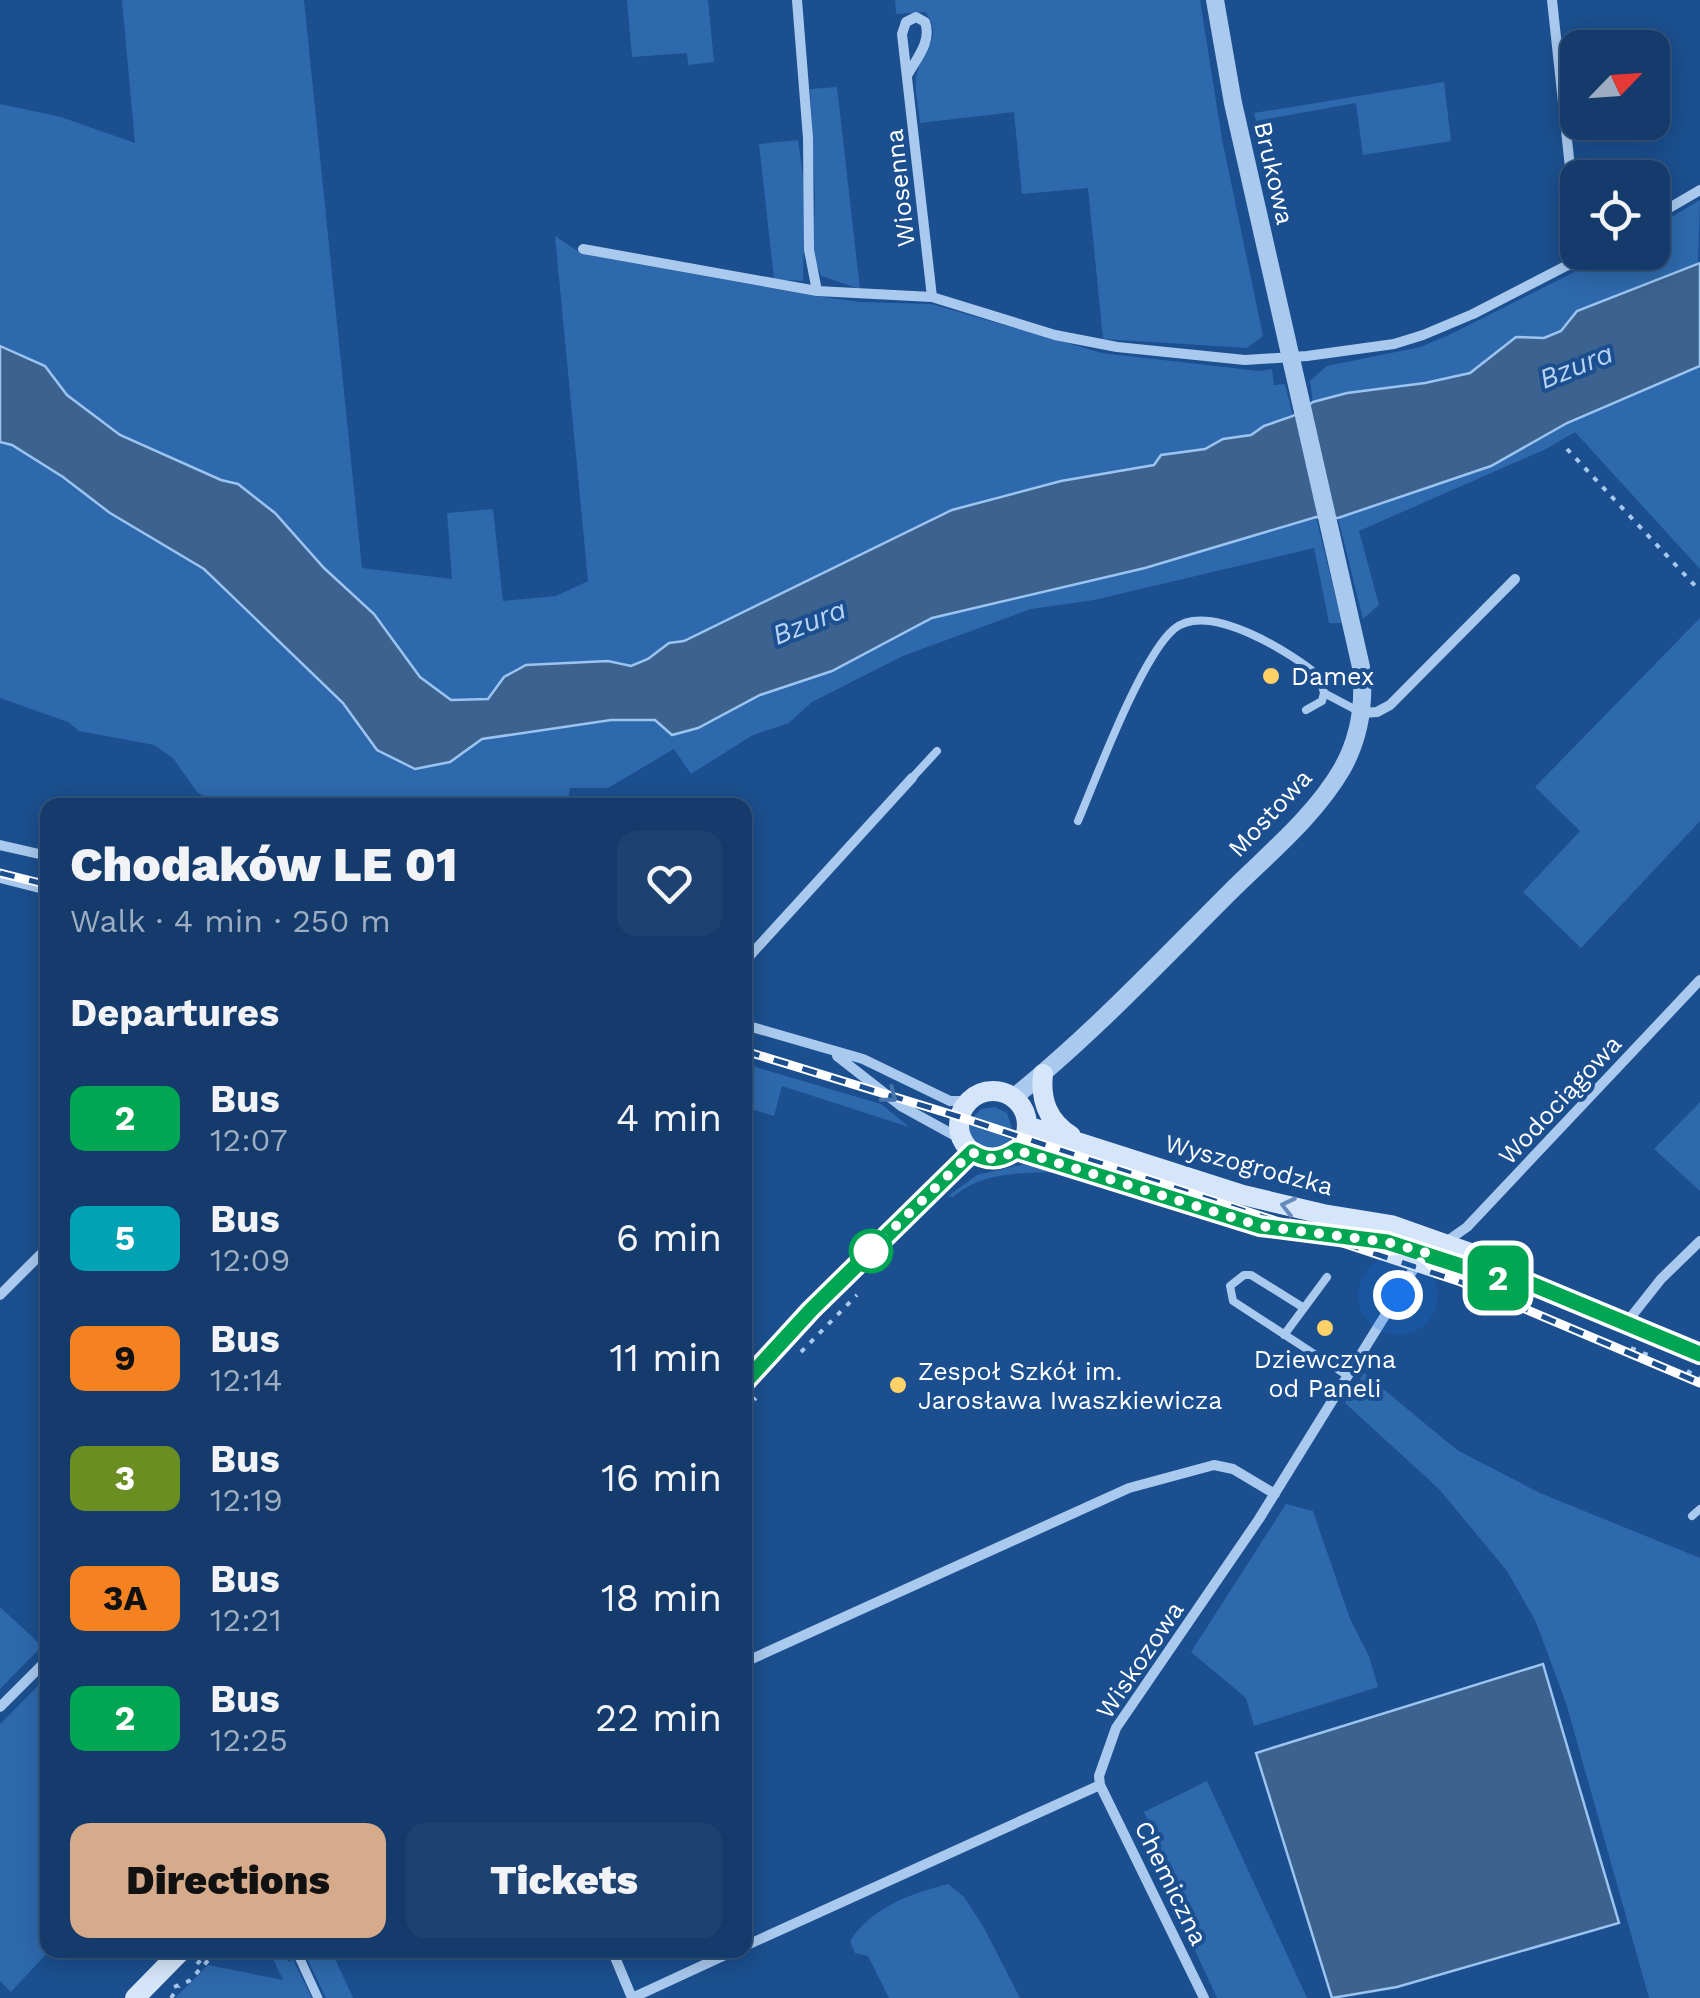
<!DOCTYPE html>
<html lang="en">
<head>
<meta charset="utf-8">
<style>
  :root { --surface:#143b6b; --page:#1d4271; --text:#f1f3f6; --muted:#9dadc1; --line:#33557e; --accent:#d6ab8b }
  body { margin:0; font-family:"Work Sans",sans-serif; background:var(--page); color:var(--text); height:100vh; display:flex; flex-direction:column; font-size:38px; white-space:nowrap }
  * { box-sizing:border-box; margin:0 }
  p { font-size:32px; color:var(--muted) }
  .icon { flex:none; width:55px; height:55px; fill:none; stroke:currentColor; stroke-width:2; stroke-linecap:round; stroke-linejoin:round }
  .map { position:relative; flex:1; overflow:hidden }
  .side { position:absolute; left:40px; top:798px; width:712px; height:1160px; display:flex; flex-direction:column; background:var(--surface); border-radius:20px; box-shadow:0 5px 25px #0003,0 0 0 2px var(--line) }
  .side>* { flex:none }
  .badge { padding:0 20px; border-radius:15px; font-size:35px; line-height:65px }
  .needle { width:65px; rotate:65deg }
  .controls { position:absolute; left:1560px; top:30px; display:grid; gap:20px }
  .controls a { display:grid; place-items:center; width:110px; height:110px; border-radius:20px; background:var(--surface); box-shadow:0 5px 25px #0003,0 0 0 2px var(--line); font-size:50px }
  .you { position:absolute; width:50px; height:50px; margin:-25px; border:8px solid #fff; border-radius:50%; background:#1a73e8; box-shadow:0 0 0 15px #1a73e833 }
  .map>.badge { position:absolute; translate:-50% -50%; box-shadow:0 0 0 5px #fff }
  h2 { padding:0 30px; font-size:38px; line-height:90px }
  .round { display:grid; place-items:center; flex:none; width:105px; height:105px; border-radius:20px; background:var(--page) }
  .overview { display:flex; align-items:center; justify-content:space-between; height:170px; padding:0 30px }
  h1 { font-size:48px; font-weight:800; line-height:75px }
  .action { display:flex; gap:20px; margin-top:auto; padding:20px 30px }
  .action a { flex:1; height:115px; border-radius:20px; background:var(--accent); color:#111; font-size:40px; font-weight:800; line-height:115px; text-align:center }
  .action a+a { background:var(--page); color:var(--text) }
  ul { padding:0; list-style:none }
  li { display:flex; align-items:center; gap:30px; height:120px; padding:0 30px }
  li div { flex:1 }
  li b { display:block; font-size:38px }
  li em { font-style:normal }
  li .badge { min-width:110px; font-weight:700; text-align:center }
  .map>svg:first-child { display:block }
  .green { fill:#2e69ad }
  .water { fill:#3c6290; stroke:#9cc4f0; stroke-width:2.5 }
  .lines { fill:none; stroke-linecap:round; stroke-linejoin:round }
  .path { stroke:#a9c9ee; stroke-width:4; stroke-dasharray:5 8; stroke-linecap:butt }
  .service { stroke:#a9c9ee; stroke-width:8 }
  .pedestrian { stroke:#a9c9ee; stroke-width:9 }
  .minor { stroke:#a9c9ee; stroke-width:10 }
  .tertiary { stroke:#a9c9ee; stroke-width:18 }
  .secondary { stroke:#d6e6fa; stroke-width:20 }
  .rail-casing { stroke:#fff; stroke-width:9 }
  .rail { stroke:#1b4f8f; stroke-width:5; stroke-dasharray:15; stroke-linecap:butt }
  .oneway { stroke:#4674ac }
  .oneway2 { stroke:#668bba }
  .line-casing { stroke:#fff; stroke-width:22 }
  .line { stroke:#00a651; stroke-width:15 }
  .walk { stroke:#fff; stroke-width:10; stroke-dasharray:0 18 }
  .poi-dot { fill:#ffd166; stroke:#1b4f8f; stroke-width:4 }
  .stop-dot { fill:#fff; stroke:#00a651; stroke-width:5 }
  .labels { text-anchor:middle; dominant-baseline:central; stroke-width:8; stroke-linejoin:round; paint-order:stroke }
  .street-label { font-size:25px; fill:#fff; stroke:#1b4f8f }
  .poi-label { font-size:25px; fill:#fff; stroke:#1b4f8f; text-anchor:start }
  .water-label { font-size:28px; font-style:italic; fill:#b5d3f5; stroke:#1b4f8f }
</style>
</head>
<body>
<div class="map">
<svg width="1700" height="1998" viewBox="0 0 1700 1998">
  <rect width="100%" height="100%" fill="#1b4f8f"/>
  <path class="green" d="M122,0H304L362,568L452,579L447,513L493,509L503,601L556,596L588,581L555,236L582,254L815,296L861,302L931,304L1102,353L1259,371L1272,369L1274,385L1285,384L1293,416L1264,426L1251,435L1223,439L1205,449L1161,455L1154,465L952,510L684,641L669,643L648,659L631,666L608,661L504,677L489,699L452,700L420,677L374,614L324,568L275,513L238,484L221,480L120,435L67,395L45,366L0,346V104L61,117L135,143Z
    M627,0H708L714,62L688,65L687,53L632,57Z
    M895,0H1200L1222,139L1263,336L1247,348L1103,339L1088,188L1022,194L1014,112L920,123C919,108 913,87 917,73C924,48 944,37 925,12L896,14Z
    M1444,82L1451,141L1363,155L1356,103L1256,121L1254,113Z
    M837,87L860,289L821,276L813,253L815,197L810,89Z
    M798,140L805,189L803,281L774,279L759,144Z
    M1700,200L1698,264L1577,311L1561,331L1544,338L1516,337C1502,348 1484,367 1466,374C1417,390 1363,389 1313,402L1310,381L1327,366L1420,347L1451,334L1612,253L1652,252L1653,228Z
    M1700,366V569L1575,432L1546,449L1359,531L1379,605L1363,619L1338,518L1491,466L1567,423Z
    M0,442L12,445L63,477L110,513L204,569L343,703L377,750L415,769L450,762L481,739L611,720H655L698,728L760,695L832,671L932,618L1145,568L1316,517L1342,623H1329L1314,548L1094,600L1031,609L903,656L812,702L789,723L753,735L691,774L674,749L608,788H570L567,805H219L197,792L173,758L154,745L79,731L68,722L0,698Z
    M1700,618V821L1581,948L1523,892L1580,831L1535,787Z
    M745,1064L881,1104L909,1127L782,1086L774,1116L745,1107Z
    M1700,1102V1191L1654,1149Z
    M995,1107L1007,1113L1013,1132L971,1119L981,1109Z
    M969,1124L1011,1139L1001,1149L987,1151L971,1138Z
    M1025,1164L1060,1172C1023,1173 983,1171 953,1197L948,1196L977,1175Z
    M1364,1373L1457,1450L1540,1493L1700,1558V1998H1649L1566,1703L1536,1622L1507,1571L1439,1489L1345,1403Z
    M1286,1504L1313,1511L1350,1619L1369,1656L1378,1687L1254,1726L1246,1698L1191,1652Z
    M0,1607L42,1646L0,1689Z
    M42,1682L48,1687V1950H50L11,1992L0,1981V1724Z
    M1207,1781L1307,1998H1217L1176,1909L1186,1902L1144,1812Z
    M948,1884L964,1897L983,1926L1020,1998H889L868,1956L855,1953L850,1941C872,1907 910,1894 948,1884Z
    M269,1950H289L285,1955L288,1962L293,1960L312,1998H175L208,1965L283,1980Z
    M303,1950H331L353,1998H326Z"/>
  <path class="water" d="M1700,263V366L1567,423L1491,466L1338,518L1316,517L1145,568L932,618L832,671L760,695L698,728L672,735L655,720H611L482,739L450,762L415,769L377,750L343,703L204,569L110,513L63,477L12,445L0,442V346L45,366L67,395L120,435L221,480L238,484L275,513L324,568L374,614L420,677L451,700L488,699L504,677L526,665L608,661L631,666L648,659L669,643L684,641L952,510L1061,481L1154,465L1161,455L1205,449L1223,439L1251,435L1264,426L1293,416L1313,402L1347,393L1425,383L1470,373L1516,337L1544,338L1561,331L1577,311Z
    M1543,1664L1619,1923L1397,1987L1332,1998L1256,1753Z"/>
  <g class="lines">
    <path class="path" d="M1567,449L1700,591
      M1631,1348L1655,1358
      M801,1352L857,1295
      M1687,1371L1700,1378
      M745,1409L756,1398
      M197,1964L210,1950
      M174,1987L189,1981L218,1950
      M171,1998L179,1986"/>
    <path class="service" d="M1306,710L1322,701L1324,693
      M912,778L937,751
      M1078,821C1097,776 1141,657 1174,629C1209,600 1293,654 1320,677L1324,693L1360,712
      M0,879L48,891
      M1304,1308L1251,1275H1244L1230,1286L1233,1301L1348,1376
      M1284,1335L1327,1277
      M1692,1516L1700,1509"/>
    <path class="pedestrian" d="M296,1950L318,1998"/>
    <path class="minor" d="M797,0L808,138L809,250L817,291L932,297L1055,335L1117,347L1245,360L1307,356L1394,344L1423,335L1473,314L1593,252
      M1552,0L1578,242
      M908,74C917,58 932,41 925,22L916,17L906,22L902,34L932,297
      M1652,218L1700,190
      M583,249L817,291
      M1362,713L1377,712L1390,705L1515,579
      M0,845L48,856
      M745,961L912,778
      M745,1025L863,1059L950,1101H969
      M837,1056L901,1106L961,1139
      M1443,1244L1467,1227L1700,980
      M0,1295L48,1247
      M1627,1322L1661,1279L1700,1241
      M745,1662L1129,1488L1214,1465L1233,1469L1275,1494
      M0,1707L48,1659
      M1100,1785L1204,1998
      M745,1946L1100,1785L1099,1776L1116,1728L1259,1519L1415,1267L1426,1257
      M612,1950L632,1998L736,1950"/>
    <path class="tertiary" d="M1013,1098C1090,1036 1159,963 1229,893C1267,855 1314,817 1342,769C1360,737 1365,703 1361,667L1233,103L1215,0"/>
    <path class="secondary" d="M1043,1074C1040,1101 1048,1121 1071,1136
      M959 1125a34 34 0 1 1 68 0a34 34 0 1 1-68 0Z
      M1027,1126L1243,1195L1323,1214L1391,1225L1487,1259L1503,1266L1512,1276L1700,1354
      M1016,1150L1260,1226L1387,1242L1498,1279L1512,1276
      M745,1382L811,1311L972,1152
      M135,1998L182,1950"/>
    <g class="rail-casing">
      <path id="rail" d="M0,873L48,885
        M745,1051L960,1117L1461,1282L1700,1383"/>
    </g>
    <use href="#rail" class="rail"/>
  </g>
  <defs><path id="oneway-chevron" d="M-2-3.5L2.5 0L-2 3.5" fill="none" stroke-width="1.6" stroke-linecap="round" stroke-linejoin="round" transform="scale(2.5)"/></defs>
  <use class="oneway" href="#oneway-chevron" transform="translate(890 1096) rotate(38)"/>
  <use class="oneway2" href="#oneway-chevron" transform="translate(1288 1206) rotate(-167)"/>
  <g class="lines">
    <g class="line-casing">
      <path id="line" d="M745,1382L811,1310L972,1152C988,1162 1001,1160 1016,1150L1260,1226L1387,1242L1498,1278L1512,1276L1700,1354"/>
    </g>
    <use href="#line" class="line"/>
    <path class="walk" d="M871,1251L864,1257L972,1152C988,1162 1001,1160 1016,1150L1260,1226L1387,1242L1430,1254L1415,1267L1398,1295"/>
  </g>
  <g class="poi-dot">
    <circle cx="1271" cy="676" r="10"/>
    <circle cx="1325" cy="1328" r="10"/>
    <circle cx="898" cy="1385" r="10"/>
  </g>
  <circle class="stop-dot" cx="871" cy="1251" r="20"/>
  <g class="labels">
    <g class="street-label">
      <text transform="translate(1274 173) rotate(77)">Brukowa</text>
      <text transform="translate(900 188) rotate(-96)">Wiosenna</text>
      <text transform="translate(1270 813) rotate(-47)">Mostowa</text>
      <text transform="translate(1560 1100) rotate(-47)">Wodociągowa</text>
      <text transform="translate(1249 1165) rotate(15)">Wyszogrodzka</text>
      <text transform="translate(1140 1660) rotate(-56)">Wiskozowa</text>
      <text transform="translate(1171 1883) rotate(64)">Chemiczna</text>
    </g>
    <g class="poi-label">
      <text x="1291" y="676">Damex</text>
      <text x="1325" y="1359" text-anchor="middle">Dziewczyna<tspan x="1325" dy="29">od Paneli</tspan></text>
      <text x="918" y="1371">Zespoł Szkół im.<tspan x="918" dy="29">Jarosława Iwaszkiewicza</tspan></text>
    </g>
    <g class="water-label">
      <text transform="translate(1576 366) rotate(-22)">Bzura</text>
      <text transform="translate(809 622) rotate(-22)">Bzura</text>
    </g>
  </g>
</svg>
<div class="controls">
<a><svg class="needle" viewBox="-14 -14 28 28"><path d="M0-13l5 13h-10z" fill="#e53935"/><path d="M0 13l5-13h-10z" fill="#9dadc1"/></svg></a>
<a><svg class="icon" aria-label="locate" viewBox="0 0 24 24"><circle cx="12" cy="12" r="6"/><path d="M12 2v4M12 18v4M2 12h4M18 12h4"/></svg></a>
</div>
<div class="you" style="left:1398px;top:1295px"></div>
<b class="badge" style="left:1498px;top:1278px;background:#00a651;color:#fff">2</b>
<section class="side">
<div class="overview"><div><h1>Chodaków LE 01</h1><p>Walk · 4 min · 250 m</p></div><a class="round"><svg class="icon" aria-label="heart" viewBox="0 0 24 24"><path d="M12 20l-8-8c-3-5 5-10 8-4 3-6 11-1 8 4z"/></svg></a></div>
<h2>Departures</h2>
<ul>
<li><span class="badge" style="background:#00a651;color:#fff">2</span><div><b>Bus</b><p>12:07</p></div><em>4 min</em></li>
<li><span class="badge" style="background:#00a3b4;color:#fff">5</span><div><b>Bus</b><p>12:09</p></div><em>6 min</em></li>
<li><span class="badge" style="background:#f58220;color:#111">9</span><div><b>Bus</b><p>12:14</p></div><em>11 min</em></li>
<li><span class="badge" style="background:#6b8e23;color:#fff">3</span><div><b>Bus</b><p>12:19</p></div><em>16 min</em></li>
<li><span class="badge" style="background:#f58220;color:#111">3A</span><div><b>Bus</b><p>12:21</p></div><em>18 min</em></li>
<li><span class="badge" style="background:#00a651;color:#fff">2</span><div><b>Bus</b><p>12:25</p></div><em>22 min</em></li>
</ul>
<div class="action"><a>Directions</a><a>Tickets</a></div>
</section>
</div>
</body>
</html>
